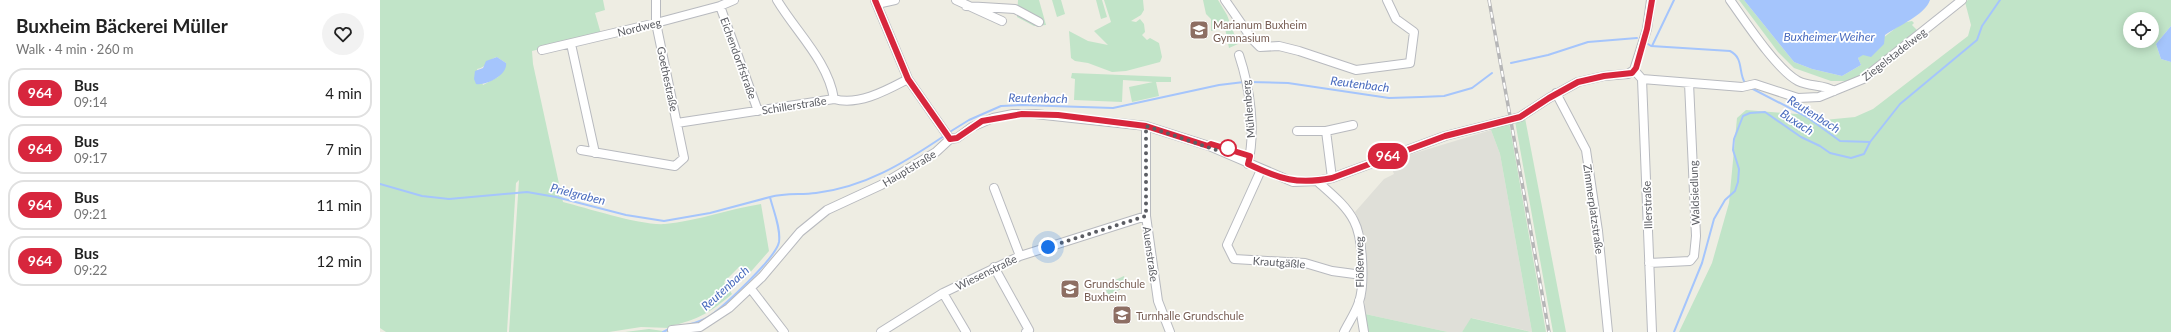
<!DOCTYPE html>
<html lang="en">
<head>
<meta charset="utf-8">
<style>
  :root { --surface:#fff; --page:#f2f2f2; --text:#222; --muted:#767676; --line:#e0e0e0 }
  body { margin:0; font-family:Lato,sans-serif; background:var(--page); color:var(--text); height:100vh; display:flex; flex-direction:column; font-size:15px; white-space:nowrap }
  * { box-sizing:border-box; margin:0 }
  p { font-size:13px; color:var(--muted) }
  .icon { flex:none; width:22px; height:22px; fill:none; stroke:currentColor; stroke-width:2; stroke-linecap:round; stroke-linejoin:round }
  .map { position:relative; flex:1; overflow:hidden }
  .sheet { display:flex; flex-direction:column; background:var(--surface); width:380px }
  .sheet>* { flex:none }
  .badge { padding:0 8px; border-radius:13px; font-size:14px; line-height:26px }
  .tools { position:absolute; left:1743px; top:12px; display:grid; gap:8px }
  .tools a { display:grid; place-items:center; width:36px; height:36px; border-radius:50%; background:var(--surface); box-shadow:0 2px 10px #0003; font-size:20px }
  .you { position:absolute; width:20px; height:20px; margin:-10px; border:3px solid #fff; border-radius:50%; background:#1a73e8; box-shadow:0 0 0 6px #1a73e833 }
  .map>.badge { position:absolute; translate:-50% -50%; box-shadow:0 0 0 2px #fff }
  .round { display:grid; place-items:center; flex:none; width:42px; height:42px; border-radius:21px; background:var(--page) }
  .headline { display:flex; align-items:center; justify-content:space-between; height:68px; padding:0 16px }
  h1 { font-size:19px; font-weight:700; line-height:30px }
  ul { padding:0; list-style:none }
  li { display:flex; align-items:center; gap:12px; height:50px; margin:0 8px 6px; padding:0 8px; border:2px solid var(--line); border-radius:16px }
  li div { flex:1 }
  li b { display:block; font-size:15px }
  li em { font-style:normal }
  li .badge { min-width:44px; font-weight:700; text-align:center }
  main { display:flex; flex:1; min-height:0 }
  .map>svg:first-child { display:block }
  .industrial { fill:#dfdfd8 }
  .green { fill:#c1e4c8; fill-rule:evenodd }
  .water { fill:#a5c5fc }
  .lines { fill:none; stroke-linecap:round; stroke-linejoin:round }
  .stream { stroke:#a5c5fc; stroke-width:2 }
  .minor-casing { stroke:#b8babf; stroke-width:10 }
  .minor { stroke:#fff; stroke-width:8 }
  .rail-casing { stroke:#b6b6b7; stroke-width:3.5 }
  .rail { stroke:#fff; stroke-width:2; stroke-dasharray:6; stroke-linecap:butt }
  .line-casing { stroke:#fff; stroke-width:9 }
  .line { stroke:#d7263d; stroke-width:6 }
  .walk { stroke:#5b5d63; stroke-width:4; stroke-dasharray:0 7.2 }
  .stop-dot { fill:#fff; stroke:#d7263d; stroke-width:2 }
  .labels { text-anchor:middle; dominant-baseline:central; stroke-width:3.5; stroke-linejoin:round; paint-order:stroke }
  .education-label { font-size:11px; fill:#785e54; stroke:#fff; text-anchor:start }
  .street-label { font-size:11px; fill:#5b5d63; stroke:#fff }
  .water-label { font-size:12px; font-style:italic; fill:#496bbe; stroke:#fff }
</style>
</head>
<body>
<main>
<section class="sheet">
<div class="headline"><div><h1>Buxheim Bäckerei Müller</h1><p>Walk · 4 min · 260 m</p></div><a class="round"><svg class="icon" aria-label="heart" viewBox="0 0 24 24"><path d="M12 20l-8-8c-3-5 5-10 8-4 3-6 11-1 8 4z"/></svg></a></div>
<ul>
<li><span class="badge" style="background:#d7263d;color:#fff">964</span><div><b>Bus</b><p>09:14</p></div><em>4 min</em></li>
<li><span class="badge" style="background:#d7263d;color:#fff">964</span><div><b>Bus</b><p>09:17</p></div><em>7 min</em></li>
<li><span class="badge" style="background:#d7263d;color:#fff">964</span><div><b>Bus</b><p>09:21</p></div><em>11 min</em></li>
<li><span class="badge" style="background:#d7263d;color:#fff">964</span><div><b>Bus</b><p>09:22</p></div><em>12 min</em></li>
</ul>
</section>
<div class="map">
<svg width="1791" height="332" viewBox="0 0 1791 332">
  <rect width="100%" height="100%" fill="#eeede3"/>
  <path class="industrial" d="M1111,130L1120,154L1152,332L1092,318L1082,332H1068L985,314L984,234L975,212L1004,179L1014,174L1009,161Z"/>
  <path class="green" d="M0,0H223L225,10L215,13L221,34L152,51L153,64L183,202C207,208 262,226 285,224C317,221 349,209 381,204L389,251L367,276L359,267L344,282L352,294C331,312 318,320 290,326V328L261,327L229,332H129L139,180L136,183L127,332H6L0,328ZM117,57L126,63L118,77L103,85L97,69C106,68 108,59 117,57Z
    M638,0H659L666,25L654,26L637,17Z
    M672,0H681L685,14L677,17Z
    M716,0H722L727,17L721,19Z
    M724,0H763L764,10L761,15L751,21L756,22L760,19L764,24L765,32L762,35L767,40L770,38L779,43L782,57L780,62L746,71L732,72L708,63L695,61L691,58L689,31L708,41L728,45L714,31L731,22Z
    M823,0H838L847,15L858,44L849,48L845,28L831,31V19L826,14Z
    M1359,0H1364L1414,62L1432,69L1462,76L1481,65L1478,58L1522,23L1532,21L1534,23L1532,25L1537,30L1477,78L1469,81H1451L1414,68L1398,52Z
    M1588,0H1791V26L1776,44L1781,59L1791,62V332H1299L1332,263L1349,203L1357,118L1366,110L1429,115L1444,120L1475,117L1493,109L1588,36L1591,25L1585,2ZM1750,19H1772V41H1750Z
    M692,73L791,77V82H776L779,96L752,102L749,87L773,82L743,80L742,102L694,100L695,79L691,78Z
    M1145,118L1186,332H1173L1135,121Z
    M1129,122L1166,332H1152L1120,154L1111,130L1113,127Z
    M744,276L748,286L728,295L724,285Z
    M985,314L1068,332H988Z
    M1091,318L1151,332H1082Z
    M269,329L290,332H245Z"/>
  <path class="water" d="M1364,0H1550C1545,15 1518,26 1505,35L1504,44L1491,57L1483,55L1478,58L1481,65L1462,76L1432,69L1414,62Z
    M1791,26V62L1781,59L1776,44Z
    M117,57L126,63C128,75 106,86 96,84L94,79L95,71L103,68L106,61Z"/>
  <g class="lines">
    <path class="stream" d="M1268,44L1271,46L1350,51C1364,58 1358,72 1365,83
      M1272,46L1294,0
      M1131,63L1168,55L1208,42L1257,38
      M868,82L908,83L1009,98L1041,97L1064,96L1092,88L1112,73
      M1371,88L1427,117L1460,141L1490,142
      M568,133L589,120L621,106L642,105L733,108L839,85L864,82
      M0,184L42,196L69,199L147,192L176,197L246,215L284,221L330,213L390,197
      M307,325C315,323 323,320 330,316C344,306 396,258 399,242C401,228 393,210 390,197C406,193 421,195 436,193C485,187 524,163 564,136
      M283,332L289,329
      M1294,332L1322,263L1334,219L1345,200L1355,191L1358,182L1359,169L1353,150L1354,139L1363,116L1370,113L1385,112L1421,137L1440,146L1450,153L1471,158L1484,154L1490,142L1520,104L1597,40L1602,26L1620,0"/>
    <g class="minor-casing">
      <path id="minor" d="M397,0C416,32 448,61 454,99
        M495,0L528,79L570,139
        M576,0L622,21
        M845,0L872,39L880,47L899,46L919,51L976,70L1030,63L1034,32L1016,19L1007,0
        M1350,0C1365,21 1397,70 1418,81C1430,87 1443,84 1454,91
        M497,4L515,0
        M340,6L378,111
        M586,6L635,9L659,22
        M191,44L215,153
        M162,50L276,23L340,6L354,0
        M859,55C870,88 876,130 868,164
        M1254,70L1262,79L1362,87L1375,84L1418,98L1439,97L1483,79L1582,0
        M1254,70L1267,29L1271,0
        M1262,79L1272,332
        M1176,93L1206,150L1218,231L1228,332
        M297,123L454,99C479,106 507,90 528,79
        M766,126V216L778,301L790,332
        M917,131H946L973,125
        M946,131L952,178
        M201,150L295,166L304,158L276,23V0
        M881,170L847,245L854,259L925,263L952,271L982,275
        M937,181C950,193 966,205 974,221C983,238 985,284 979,302C976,312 969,322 964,332
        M614,188L640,256
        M1269,263L1310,261L1314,256L1316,236L1309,83
        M614,267L649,330L646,332
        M371,289L404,332
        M563,293L586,332
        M979,301L984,332
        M292,330L320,327L349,308L382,277L420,232L447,210L501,185L556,152L570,139L577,138L592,127L613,118L633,114H655L766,126L829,146L913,182L937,181L952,178L1065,136L1140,117L1169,98L1198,82L1224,76L1248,74L1254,70
        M501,332L563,293L640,256L766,216"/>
    </g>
    <use href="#minor" class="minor"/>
    <g class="rail-casing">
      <path id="rail" d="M1109,0L1169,332"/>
    </g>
    <use href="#rail" class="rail"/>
  </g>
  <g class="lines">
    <g class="line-casing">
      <path id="line" d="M495,0L528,79L570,139L577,138L602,121L642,114L678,115L766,126L828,146L831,144L870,156L868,164C900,179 917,185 952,178L1065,136L1140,117L1169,98L1198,82L1224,76L1252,73L1256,68L1267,29L1272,0"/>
    </g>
    <use href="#line" class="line"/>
    <path class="walk" d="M668,247L766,216V126L842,152L848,148"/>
  </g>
  <defs>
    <g id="school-square" transform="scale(1)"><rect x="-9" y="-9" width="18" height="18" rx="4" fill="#8d6e63" stroke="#fff"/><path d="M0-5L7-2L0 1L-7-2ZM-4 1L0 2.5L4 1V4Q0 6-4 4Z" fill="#fff"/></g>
  </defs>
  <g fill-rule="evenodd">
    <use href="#school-square" x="819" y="30"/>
    <use href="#school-square" x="690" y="289"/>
    <use href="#school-square" x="742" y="315"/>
  </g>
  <circle class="stop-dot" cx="848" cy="148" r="8"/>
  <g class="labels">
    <g class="education-label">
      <text x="833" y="24">Marianum Buxheim<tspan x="833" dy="13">Gymnasium</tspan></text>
      <text x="704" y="283">Grundschule<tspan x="704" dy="13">Buxheim</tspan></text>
      <text x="756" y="315">Turnhalle Grundschule</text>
    </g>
    <g class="street-label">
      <text transform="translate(259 27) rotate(-14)">Nordweg</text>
      <text transform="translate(1514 54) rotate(-38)">Ziegelstadelweg</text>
      <text transform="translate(359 58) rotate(70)">Eichendorffstraße</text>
      <text transform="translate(288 79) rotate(78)">Goethestraße</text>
      <text transform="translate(414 105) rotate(-9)">Schillerstraße</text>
      <text transform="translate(868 109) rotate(-95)">Mühlenberg</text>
      <text transform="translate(529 168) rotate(-31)">Hauptstraße</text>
      <text transform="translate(1314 193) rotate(-92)">Waldsiedlung</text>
      <text transform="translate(1267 205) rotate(-92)">Illerstraße</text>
      <text transform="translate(1214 209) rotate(82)">Zimmerplatzstraße</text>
      <text transform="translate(771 254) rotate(82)">Auenstraße</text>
      <text transform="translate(899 262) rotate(4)">Krautgäßle</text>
      <text transform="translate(979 262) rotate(-91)">Flößerweg</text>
      <text transform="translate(606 272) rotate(-26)">Wiesenstraße</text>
    </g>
    <g class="water-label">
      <text x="1449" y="36">Buxheimer Weiher</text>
      <text transform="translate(980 84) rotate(7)">Reutenbach</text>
      <text transform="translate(658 98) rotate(1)">Reutenbach</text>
      <text transform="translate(1434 114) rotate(32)">Reutenbach</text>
      <text transform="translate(1417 122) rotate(33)">Buxach</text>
      <text transform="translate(198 194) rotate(14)">Prielgraben</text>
      <text transform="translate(345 288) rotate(-42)">Reutenbach</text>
    </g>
  </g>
</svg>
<div class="tools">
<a><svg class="icon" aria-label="locate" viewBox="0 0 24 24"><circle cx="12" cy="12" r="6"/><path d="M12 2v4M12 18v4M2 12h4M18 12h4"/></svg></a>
</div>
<div class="you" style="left:668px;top:247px"></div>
<b class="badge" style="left:1008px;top:156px;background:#d7263d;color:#fff">964</b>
</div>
</main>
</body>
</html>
